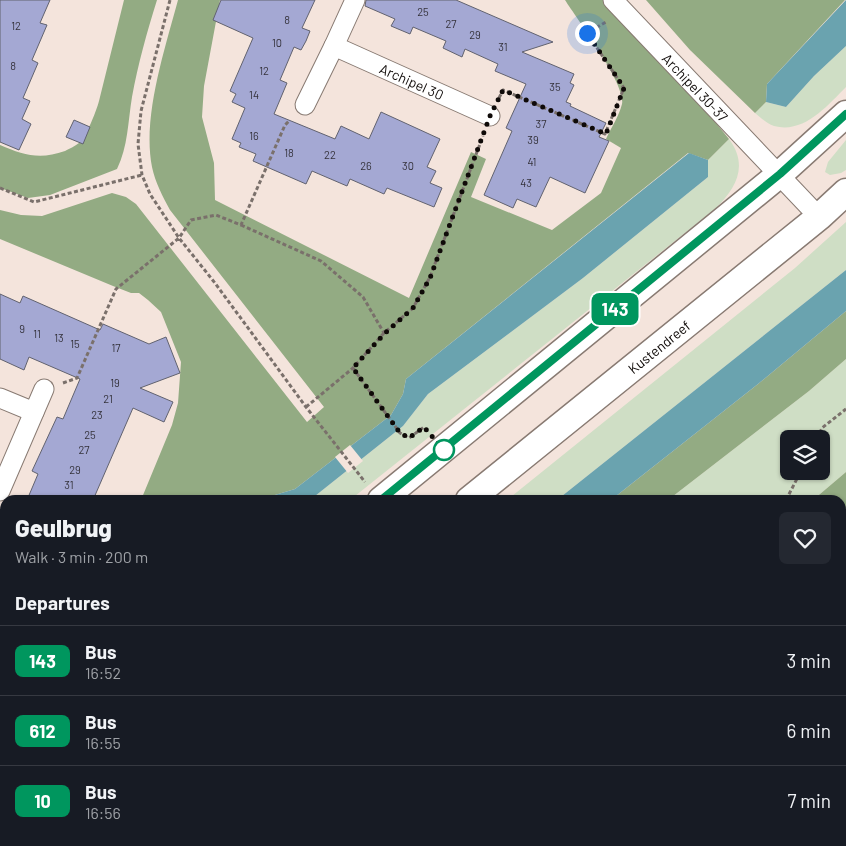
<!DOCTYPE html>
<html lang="en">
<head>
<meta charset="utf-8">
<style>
  :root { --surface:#171b24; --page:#242831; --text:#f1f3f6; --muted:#9ea1a6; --line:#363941 }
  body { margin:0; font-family:Barlow,sans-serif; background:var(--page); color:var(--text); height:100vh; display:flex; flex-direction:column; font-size:19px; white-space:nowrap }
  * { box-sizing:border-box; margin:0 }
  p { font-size:16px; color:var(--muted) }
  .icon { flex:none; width:28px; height:28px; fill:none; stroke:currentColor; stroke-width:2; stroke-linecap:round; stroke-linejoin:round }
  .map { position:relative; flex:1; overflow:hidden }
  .panel { position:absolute; left:0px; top:495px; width:846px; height:351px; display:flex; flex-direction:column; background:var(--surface); border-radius:15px 15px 0 0; box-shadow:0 1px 4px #0004 }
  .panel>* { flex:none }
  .badge { padding:0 10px; border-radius:8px; font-size:18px; line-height:32px }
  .controls { position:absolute; left:780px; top:430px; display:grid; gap:10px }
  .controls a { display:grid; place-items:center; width:50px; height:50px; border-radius:8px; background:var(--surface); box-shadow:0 1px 4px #0004; font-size:25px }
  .you { position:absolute; width:25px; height:25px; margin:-12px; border:4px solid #fff; border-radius:50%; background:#1a73e8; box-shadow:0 0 0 8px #1a73e833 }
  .map>.badge { position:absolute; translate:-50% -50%; box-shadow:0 0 0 2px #fff }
  h2 { padding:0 15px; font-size:19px; line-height:45px }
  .round { display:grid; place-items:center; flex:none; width:52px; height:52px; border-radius:8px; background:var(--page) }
  .head { display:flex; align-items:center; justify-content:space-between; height:85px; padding:0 15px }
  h1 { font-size:24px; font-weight:800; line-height:38px }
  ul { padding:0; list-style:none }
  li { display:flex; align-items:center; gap:15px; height:70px; padding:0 15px; border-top:1px solid var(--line) }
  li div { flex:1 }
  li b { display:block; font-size:19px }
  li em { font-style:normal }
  li .badge { min-width:55px; font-weight:700; text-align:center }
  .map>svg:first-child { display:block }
  .green { fill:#cfdec5; fill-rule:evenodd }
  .forest { fill:#93ab83 }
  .water { fill:#6aa3af }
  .pier { fill:#f4e4dc }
  .building { fill:#a4a8d3; stroke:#61626f }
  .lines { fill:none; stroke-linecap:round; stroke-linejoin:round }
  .street-casing { stroke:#887a72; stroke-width:21 }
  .secondary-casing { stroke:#887a72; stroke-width:29 }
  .path { stroke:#7a706b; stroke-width:3; stroke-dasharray:4 2.5; stroke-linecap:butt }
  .street { stroke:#fff; stroke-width:19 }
  .secondary { stroke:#fff; stroke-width:26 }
  .line-casing { stroke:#fff; stroke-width:11 }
  .line { stroke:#00965e; stroke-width:8 }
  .walk { stroke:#0f0a08; stroke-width:5; stroke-dasharray:0 9 }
  .stop-dot { fill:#fff; stroke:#00965e; stroke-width:2.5 }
  .labels { text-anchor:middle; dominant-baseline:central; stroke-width:4; stroke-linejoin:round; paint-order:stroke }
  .number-label { font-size:11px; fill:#34323b }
  .street-label { font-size:14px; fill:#0f0a08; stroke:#f4e4dc }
</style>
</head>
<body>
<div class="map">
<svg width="846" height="846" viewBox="0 0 846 846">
  <rect width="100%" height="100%" fill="#f4e4dc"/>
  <path class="green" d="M846,46V87C827,106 804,134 774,126C767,124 760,117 755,113L766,102L786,107L814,76Z
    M729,139C749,166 736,188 715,209L350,500H310L403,426L428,394L583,278L708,177V160Z
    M846,140V170L841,173L830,175L825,172L828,162Z
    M846,222V270L557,500H507L795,268Z
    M846,359V472L813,500H668L809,391ZM789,439H821V471H789Z
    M5,727V772L0,776V731Z
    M72,841H133L127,846H66Z
    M182,841H377L381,846H176Z
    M421,841H534V846H425Z"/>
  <path class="forest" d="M124,0H157C147,32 138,64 132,97C128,121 128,147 117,169L50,195L28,198L0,188V145C23,155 40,160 65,151C69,149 75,146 79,143C87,135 96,112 99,101Z
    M178,0H220L204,86L202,117L214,163L215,200L409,298L471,152L486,159L471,197L552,230L601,193L621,148L606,139C611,128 619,116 622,104C626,84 577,19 565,0H603L703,107L729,139L708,160L688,153L406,379L403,394L391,415L295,489L258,500H141L172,425L178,403L181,362L161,312L148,300L139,293H131L113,286L0,239V210L21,215L42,216L112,193L126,197L136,204L307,422L324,407L170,210C163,197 155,182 152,167C142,117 165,49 178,0Z
    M646,0H845L767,84L766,102L755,113L690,50Z
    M846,311V359L809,391L668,500H611L758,384Z
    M846,472V520L841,523V500H813Z
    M846,540V846H591L590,841H841V544Z
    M0,568L5,570V701L0,705Z
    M534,841H561V846H534Z"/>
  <path class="water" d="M846,0V46L814,76L786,107L766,102L767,84Z
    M689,153L708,160V177L583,278L428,394L403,426L310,500H258L295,489L391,415L403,394L406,379Z
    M846,270V311L758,384L611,500H557Z
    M5,701V727L0,731V705Z
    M133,841H182L176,846H127Z"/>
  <path class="pier" d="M350,445L363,461L348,473L335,457Z"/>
  <path class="building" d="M0,0H50L40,23L47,25L32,60L38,63L23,98L30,101L22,119L31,124L19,150L0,142Z
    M221,0H315L302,28L310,31L306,41L301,50L294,47L280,80L287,83L274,114L335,139L341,126L369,139L381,112L440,139L427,167L436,171L430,183L442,188L434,207L387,188L384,194L350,179L347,186L312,171L306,184L253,161L256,154L239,147L241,143L232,139L245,108L232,102L236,94L230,91L253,38L213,20Z
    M366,0H456L553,42L522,52L574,74L570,83L574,85L566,102L571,104L570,106L606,123L599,137L609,141L585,193L550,177L536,207L517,199L513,208L484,195L512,131L506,128L526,84L495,71L498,64L465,49L462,57L443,48L446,41L413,27L410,34L391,26L395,19L365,6Z
    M74,120L90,127L83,144L66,137Z
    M0,294L20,303L23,296L100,330L103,324L149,344L166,337L180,373L140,388L173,402L164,422L133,408L93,500H27L38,474L32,471L57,417L63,419L80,379L29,357L24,370L0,359Z"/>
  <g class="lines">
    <g class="street-casing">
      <g id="street">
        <path id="s1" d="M355,0L334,46L490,116"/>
        <path id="s2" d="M613,0L819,217"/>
        <path d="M305,105L334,46"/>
        <path d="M0,398L34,412"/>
        <path d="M0,491L44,389"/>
        <path d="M396,841L400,846"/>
      </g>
    </g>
    <g class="secondary-casing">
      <g id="secondary">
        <path d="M381,500L780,174L846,114"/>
        <path id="s3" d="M469,500L819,217L846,192"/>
        <path d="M0,801L5,797"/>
        <path d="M44,846L50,841"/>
      </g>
    </g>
    <path class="path" d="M170,0L141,111L138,144L142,175L150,194L179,238L215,283L306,407L365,482
      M499,98L503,90L605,134L624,88L587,33L606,22
      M0,188L34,202L142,175
      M241,225L321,261L363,297L384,333
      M353,368L400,433L409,438L424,427
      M63,383L77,378L116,289L179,238L191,220L216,215L241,225L285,125L290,120
      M306,407L353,368L384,333L413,308L430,277L483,136
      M817,439L822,428L846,409
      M786,500L801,471
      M841,535L846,532
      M841,575L846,578
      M841,819L846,821
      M562,841L563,846
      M726,841L734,846"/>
    <use href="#street" class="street"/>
    <use href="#secondary" class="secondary"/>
  </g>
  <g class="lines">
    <g class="line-casing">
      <path id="line" d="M381,500L780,174L846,114"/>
    </g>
    <use href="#line" class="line"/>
    <path class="walk" d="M444,450L424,427L409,438L400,433L353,368L384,334L413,308L430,278L490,116L503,90L606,134L624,88L587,33"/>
  </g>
  <circle class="stop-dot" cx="444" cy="450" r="10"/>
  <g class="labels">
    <g class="number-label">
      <text x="423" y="11">25</text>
      <text x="287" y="19">8</text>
      <text x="451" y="23">27</text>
      <text x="16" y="25">12</text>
      <text x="475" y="34">29</text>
      <text x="277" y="42">10</text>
      <text x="503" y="46">31</text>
      <text x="13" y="65">8</text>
      <text x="264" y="70">12</text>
      <text x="555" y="86">35</text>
      <text x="254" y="94">14</text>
      <text x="541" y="123">37</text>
      <text x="254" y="135">16</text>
      <text x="533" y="139">39</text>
      <text x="289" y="152">18</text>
      <text x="330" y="154">22</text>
      <text x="532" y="161">41</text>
      <text x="366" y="165">26</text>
      <text x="408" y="165">30</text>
      <text x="526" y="182">43</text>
      <text x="22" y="328">9</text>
      <text x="37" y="333">11</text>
      <text x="59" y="337">13</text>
      <text x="75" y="343">15</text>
      <text x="116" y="347">17</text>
      <text x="115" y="382">19</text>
      <text x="108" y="398">21</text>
      <text x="97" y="414">23</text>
      <text x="90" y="434">25</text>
      <text x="84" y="449">27</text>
      <text x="75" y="469">29</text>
      <text x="69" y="484">31</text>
    </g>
    <g class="street-label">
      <text stroke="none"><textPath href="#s1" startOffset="136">Archipel 30</textPath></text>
      <text stroke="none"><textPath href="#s2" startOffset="120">Archipel 30-37</textPath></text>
      <text stroke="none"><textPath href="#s3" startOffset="244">Kustendreef</textPath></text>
    </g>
  </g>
</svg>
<div class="controls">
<a><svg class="icon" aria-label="layers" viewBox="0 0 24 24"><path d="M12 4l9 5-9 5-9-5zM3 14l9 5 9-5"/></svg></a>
</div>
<div class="you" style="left:587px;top:33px"></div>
<b class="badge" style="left:615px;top:309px;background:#00965e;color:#fff">143</b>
<section class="panel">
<div class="head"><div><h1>Geulbrug</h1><p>Walk · 3 min · 200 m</p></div><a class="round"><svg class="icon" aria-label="heart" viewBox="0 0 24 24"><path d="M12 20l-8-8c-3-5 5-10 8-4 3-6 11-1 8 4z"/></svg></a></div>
<h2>Departures</h2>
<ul>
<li><span class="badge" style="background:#00965e;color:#fff">143</span><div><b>Bus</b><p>16:52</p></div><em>3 min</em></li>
<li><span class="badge" style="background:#00965e;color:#fff">612</span><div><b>Bus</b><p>16:55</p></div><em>6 min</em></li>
<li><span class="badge" style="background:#00965e;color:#fff">10</span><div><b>Bus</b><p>16:56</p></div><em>7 min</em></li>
</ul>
</section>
</div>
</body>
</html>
